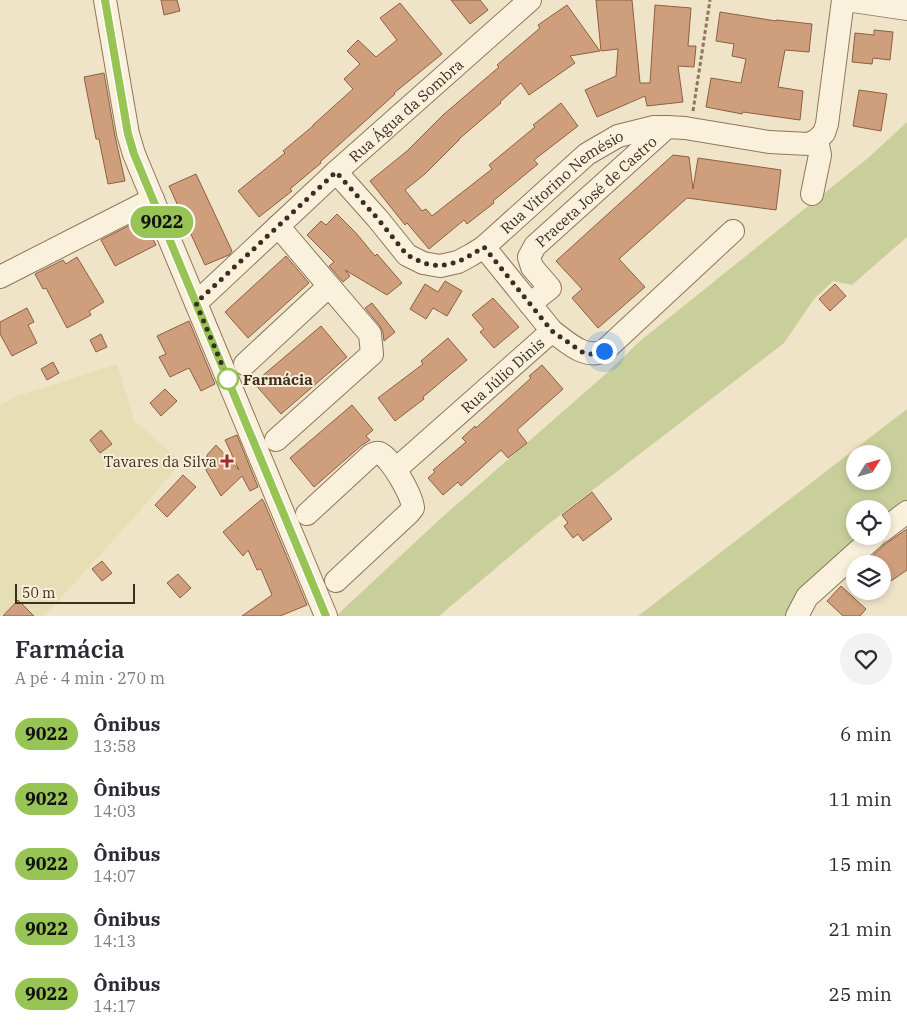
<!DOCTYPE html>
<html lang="pt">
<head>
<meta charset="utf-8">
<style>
  :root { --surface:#fff; --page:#f2f2f3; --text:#2b2b33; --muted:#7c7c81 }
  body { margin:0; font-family:"IBM Plex Serif",serif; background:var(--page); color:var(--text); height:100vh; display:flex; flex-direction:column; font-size:19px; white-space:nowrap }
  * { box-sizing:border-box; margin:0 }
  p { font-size:16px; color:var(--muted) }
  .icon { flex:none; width:28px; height:28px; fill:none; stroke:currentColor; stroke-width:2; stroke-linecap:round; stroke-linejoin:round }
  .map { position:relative; height:616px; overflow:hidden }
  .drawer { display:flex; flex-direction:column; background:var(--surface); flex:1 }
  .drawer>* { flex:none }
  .badge { padding:0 10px; border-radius:16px; font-size:18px; line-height:32px }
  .needle { width:32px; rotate:53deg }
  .tools { position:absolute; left:846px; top:445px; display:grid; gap:10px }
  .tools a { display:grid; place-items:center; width:45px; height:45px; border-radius:50%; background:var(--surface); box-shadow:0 2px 8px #0003; font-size:25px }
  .scale { position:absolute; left:15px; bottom:12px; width:120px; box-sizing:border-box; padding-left:5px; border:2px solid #3d2e20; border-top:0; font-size:14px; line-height:18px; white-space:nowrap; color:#3d2e20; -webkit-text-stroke:4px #f7eed8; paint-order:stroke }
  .you { position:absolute; width:25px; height:25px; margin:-12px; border:4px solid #fff; border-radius:50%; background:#1a73e8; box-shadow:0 0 0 8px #1a73e833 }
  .map>.badge { position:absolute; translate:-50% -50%; box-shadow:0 0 0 2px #fff }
  .round { display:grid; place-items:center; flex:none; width:52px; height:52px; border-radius:26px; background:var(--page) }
  .head { display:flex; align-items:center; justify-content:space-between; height:85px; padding:0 15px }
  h1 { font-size:24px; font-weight:600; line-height:38px }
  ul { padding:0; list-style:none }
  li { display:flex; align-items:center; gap:15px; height:65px; padding:0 15px }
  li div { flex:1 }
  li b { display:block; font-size:19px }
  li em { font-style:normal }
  li .badge { min-width:55px; font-weight:700; text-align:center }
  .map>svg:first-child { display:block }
  .farmland { fill:#e6deb5 }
  .green { fill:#c9cf9b; fill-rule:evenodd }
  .building { fill:#cf9f7d; stroke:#8d5f41 }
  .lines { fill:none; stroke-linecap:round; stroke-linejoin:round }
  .minor-casing { stroke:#8d765c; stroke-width:24 }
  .path { stroke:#8d765c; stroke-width:3; stroke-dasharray:4 2.5; stroke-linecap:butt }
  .minor { stroke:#faf1dc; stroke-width:22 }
  .line-casing { stroke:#fff; stroke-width:11 }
  .line { stroke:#98c455; stroke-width:8 }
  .walk { stroke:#3d2e20; stroke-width:5; stroke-dasharray:0 9 }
  .stop-dot { fill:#fff; stroke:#98c455; stroke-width:2.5 }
  .poi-dot { fill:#9e2a2b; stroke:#f7eed8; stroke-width:2 }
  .labels { text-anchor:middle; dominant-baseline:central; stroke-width:4; stroke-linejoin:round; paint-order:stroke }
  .street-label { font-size:15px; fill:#3d2e20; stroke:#f7eed8 }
  .stop-label { font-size:15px; font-weight:bold; fill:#3d2e20; stroke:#f7eed8; text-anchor:start }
  .poi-label { font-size:15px; fill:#3d2e20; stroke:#f7eed8; text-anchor:end }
</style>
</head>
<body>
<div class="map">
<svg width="907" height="616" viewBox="0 0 907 616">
  <rect width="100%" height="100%" fill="#f0e4c8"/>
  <path class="farmland" d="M117,364L134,420L181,462L138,513L50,610L43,616H0V405L17,396Z"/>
  <path class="green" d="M907,122V237L852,285L833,281L814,299L784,343L546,526L439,616H336L439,520L608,372L640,341L868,158Z
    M907,409V509L883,526L882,509H855V536H869L799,597L785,616H638ZM855,454H882V481H855Z"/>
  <path class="building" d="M161,0H177L180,11L164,15Z
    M451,0H480L488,10L470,24Z
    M596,0H632L640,83H650L655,5L691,8L688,46H696L694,67L678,66L683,102L647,106L645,96L597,117L585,90L616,76L618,49L601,51Z
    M400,3L442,54L394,93L395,94L320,162L321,163L290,189L292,191L259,217L238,191L285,153L283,151L313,126V125L353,89L344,79L360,64L347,51L358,40L376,57L397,40L380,18Z
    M567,5L600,51L570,56L575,63L529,95L521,83L500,102L501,103L459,139V140L425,174L405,190L422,211L426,209L432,216L492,169L489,165L535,127L533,125L561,103L578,126L534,160L538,164L493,201L494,203L467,224L464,220L429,249L407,223L405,225L370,181L407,151L443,115L499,67L497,65L540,28L538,25Z
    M720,12L776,21V20L812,24L809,52L785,50L778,87L803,91L800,120L743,112L742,114L706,107L711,78L741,83L746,59L732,56L734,44L716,41Z
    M874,30L893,32L890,60L873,58L872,64L852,62L855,33L874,35Z
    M104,73L115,136L125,181L108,184L99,139H96L84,77Z
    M859,90L887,94L881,131L853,126Z
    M673,155L689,157L693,189L698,158L781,170L776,210L687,198L619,259L645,287L598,328L572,298L582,289L556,261Z
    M196,174L232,251L229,255L205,265L169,186Z
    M337,214L356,233L375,256L377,254L402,283L387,295L345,270L350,276L343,282L329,266L334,262L307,235L321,221L326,225Z
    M146,217L151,230L149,231L156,245L115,266L101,240Z
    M286,256L309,283L248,338L225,312Z
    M77,257L104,302L89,311L91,315L67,328L46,288L43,289L35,274L63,260L66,264Z
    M445,281L462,291L447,316L433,308L426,319L410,309L425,284L438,292Z
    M835,284L846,296L830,311L819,299Z
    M493,298L519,327L494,348L480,332L484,329L472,315Z
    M372,303L395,332L384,341L383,333L380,326L365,308Z
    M27,308L34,322L28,325L37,343L12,356L0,334V322Z
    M189,321L215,384L201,391L189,368L170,377L159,357L166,354L157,336Z
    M321,326L347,357L281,414L254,383Z
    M101,334L107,347L96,352L90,340Z
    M448,338L467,360L423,397L424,399L395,421L378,398L423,364L421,361Z
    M53,362L59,373L47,380L41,369Z
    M542,365L563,389L517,430L527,443L508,458L501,450L461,486L458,482L443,495L428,478L435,472L433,470L466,442L462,438L475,426L476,428L531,378L529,376Z
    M165,389L177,401L161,416L150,403Z
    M352,405L373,430L366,436L370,440L362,445L314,487L290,458Z
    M101,430L112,444L100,453L90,440Z
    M237,435L258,487L250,491L242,476L221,496L206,470L207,455L216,445L239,470L225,440Z
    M183,475L196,487L167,517L155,505Z
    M592,492L612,519L583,541L578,534L573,538L564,526L568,523L562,515Z
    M262,499L264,502L307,605L280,616H242L272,595L261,569L257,570L248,550L243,556L223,532Z
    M907,529V570L882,587V564H864L885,544Z
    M102,561L112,573L102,581L92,569Z
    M178,574L191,588L180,598L167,583Z
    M841,586L866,609L860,616H843L827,601Z
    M18,600L34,616H3Z"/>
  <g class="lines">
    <g class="minor-casing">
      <g id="minor">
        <path d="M105,0L128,134L134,154L326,616"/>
        <path d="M846,0L907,9"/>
        <path id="s1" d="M336,172L378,219L407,255L423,263L440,266L458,262L471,255L484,247L587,154L618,136L654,127H667L685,128L769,142L809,144L817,140L824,133L827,124L843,0"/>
        <path d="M812,194L820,155L817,140"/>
        <path d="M0,277L153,199"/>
        <path id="s2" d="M196,303L336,172L530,0"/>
        <path id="s3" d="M530,304L550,288L532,267L529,257L535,246L667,127"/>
        <path d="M552,331C567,342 585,360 604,351L733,231"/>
        <path d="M245,364L329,286"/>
        <path d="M276,440L372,354L370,334L278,226"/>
        <path id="s4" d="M396,469L552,331L484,247"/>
        <path d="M307,514L371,455C375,453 375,452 379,453C391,457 412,496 413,508L409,513L336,581"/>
        <path d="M882,531L907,512"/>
        <path d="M797,616L807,597L875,536"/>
      </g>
    </g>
    <path class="path" d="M693,111L710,0"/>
    <use href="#minor" class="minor"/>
  </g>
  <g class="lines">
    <g class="line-casing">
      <path id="line" d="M105,0L128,134L134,154L326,616"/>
    </g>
    <use href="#line" class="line"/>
    <path class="walk" d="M228,379L196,303L336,172L378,219L407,255L423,263L440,266L458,262L471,255L484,247L552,331L582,352L589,354H597L604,351"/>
  </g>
  <circle class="stop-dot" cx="228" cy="379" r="10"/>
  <path class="poi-dot" d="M224.5 453.5h5v5h5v5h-5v5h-5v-5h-5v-5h5z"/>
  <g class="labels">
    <g class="street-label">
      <text stroke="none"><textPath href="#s2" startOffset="285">Rua Água da Sombra</textPath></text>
      <text stroke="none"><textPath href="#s1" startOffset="295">Rua Vitorino Nemésio</textPath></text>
      <text stroke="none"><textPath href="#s3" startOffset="158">Praceta José de Castro</textPath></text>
      <text stroke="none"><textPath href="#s4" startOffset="142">Rua Júlio Dinis</textPath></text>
    </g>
    <g class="stop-label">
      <text x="243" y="379">Farmácia</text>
    </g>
    <g class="poi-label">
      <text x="217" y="461">Tavares da Silva</text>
    </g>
  </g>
</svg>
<div class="tools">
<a><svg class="needle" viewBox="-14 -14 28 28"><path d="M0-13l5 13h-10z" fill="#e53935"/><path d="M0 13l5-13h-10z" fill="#7c7c81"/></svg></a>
<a><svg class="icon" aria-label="locate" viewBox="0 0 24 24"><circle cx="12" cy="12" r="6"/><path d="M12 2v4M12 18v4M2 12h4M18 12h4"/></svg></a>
<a><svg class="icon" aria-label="layers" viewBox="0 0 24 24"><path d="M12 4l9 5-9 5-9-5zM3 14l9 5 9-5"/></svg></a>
</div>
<div class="scale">50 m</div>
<div class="you" style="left:604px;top:351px"></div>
<b class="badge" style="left:162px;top:222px;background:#98c455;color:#111">9022</b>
</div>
<section class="drawer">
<div class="head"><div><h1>Farmácia</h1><p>A pé · 4 min · 270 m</p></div><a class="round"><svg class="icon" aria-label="heart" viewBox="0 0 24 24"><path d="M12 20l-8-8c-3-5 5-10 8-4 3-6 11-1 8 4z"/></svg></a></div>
<ul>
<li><span class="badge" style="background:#98c455;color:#111">9022</span><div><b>Ônibus</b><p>13:58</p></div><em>6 min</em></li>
<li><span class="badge" style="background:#98c455;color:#111">9022</span><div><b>Ônibus</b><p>14:03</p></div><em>11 min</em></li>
<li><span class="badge" style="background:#98c455;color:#111">9022</span><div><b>Ônibus</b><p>14:07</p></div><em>15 min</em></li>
<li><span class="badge" style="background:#98c455;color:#111">9022</span><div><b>Ônibus</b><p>14:13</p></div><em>21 min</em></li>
<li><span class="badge" style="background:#98c455;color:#111">9022</span><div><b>Ônibus</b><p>14:17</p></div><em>25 min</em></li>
</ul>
</section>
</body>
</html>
